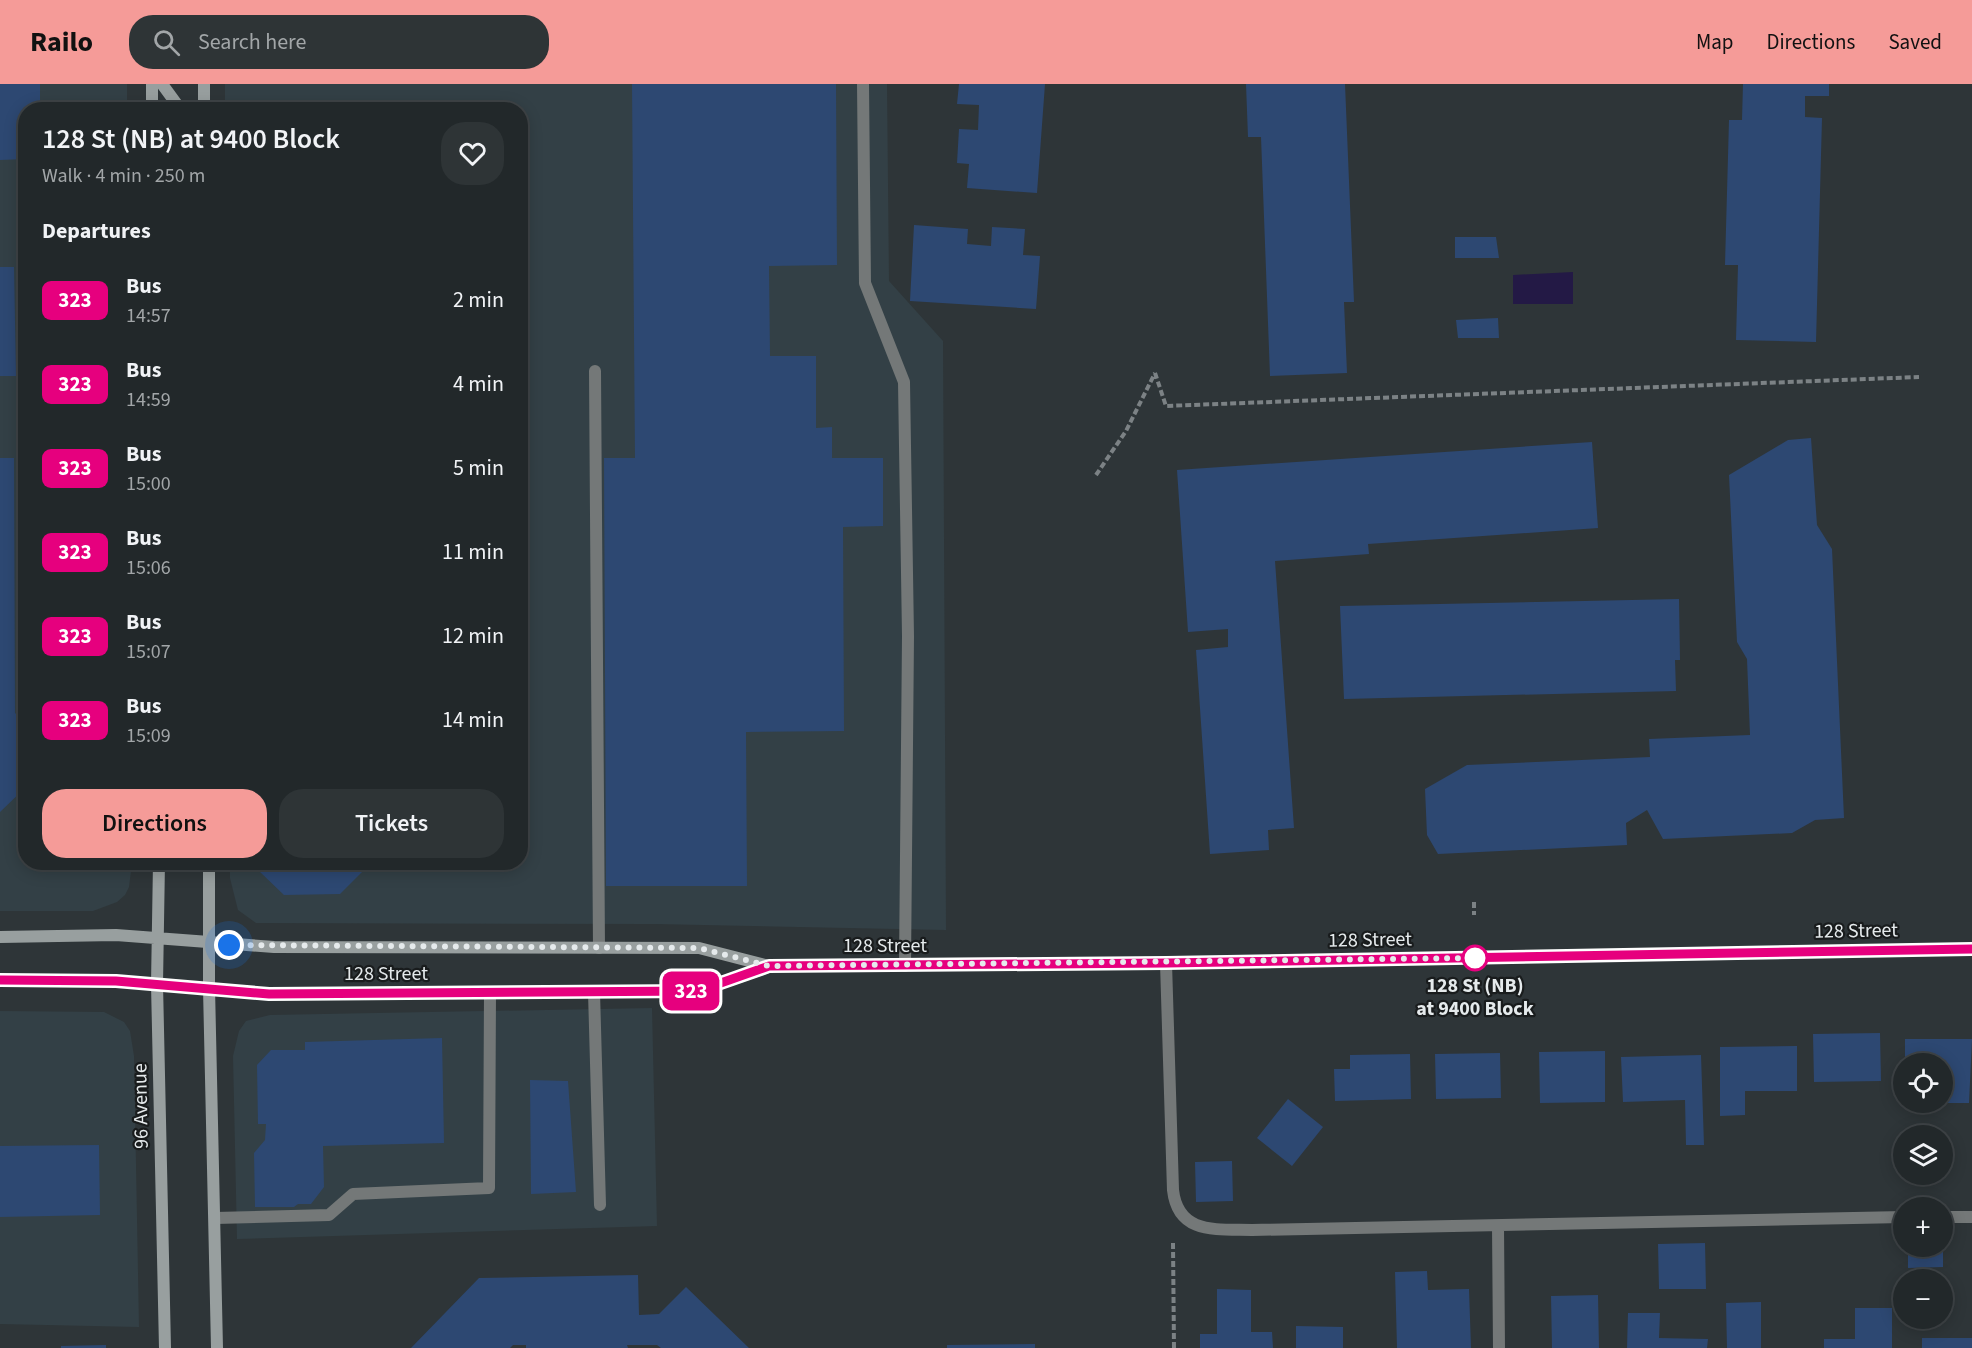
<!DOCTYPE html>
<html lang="en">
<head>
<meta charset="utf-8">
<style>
  :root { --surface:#22282a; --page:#2e3436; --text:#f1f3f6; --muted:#a2a6a8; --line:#3f4447; --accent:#f59b98 }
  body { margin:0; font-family:"Source Sans 3",sans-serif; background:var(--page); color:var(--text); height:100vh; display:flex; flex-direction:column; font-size:22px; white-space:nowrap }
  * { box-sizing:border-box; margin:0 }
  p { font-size:20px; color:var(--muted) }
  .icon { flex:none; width:33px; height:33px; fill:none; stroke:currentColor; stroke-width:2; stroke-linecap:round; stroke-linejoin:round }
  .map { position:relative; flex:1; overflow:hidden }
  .drawer { position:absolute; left:18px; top:18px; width:510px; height:768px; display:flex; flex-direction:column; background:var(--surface); border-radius:24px; box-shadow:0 3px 15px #0003,0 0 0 2px var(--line) }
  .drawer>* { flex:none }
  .badge { padding:0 12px; border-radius:9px; font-size:21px; line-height:39px }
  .fabs { position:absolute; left:1893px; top:969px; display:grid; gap:12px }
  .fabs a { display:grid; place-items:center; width:60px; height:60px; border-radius:50%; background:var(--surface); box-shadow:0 3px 15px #0003,0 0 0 2px var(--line); font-size:30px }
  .you { position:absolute; width:30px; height:30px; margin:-15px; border:4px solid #fff; border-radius:50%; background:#1a73e8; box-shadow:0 0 0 9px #1a73e833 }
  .map>.badge { position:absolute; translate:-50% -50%; box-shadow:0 0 0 3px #fff }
  h2 { padding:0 24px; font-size:22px; line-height:54px }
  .round { display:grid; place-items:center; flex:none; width:63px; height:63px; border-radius:24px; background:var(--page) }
  .headline { display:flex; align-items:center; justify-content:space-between; height:102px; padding:0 24px }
  h1 { font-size:28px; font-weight:600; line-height:45px }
  .cta { display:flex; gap:12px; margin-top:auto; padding:12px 24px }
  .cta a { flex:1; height:69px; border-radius:24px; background:var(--accent); color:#111; font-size:24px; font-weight:600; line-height:69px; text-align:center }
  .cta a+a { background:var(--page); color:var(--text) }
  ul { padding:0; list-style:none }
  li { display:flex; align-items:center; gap:18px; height:84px; padding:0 24px }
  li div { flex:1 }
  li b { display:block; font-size:22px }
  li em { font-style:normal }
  li .badge { min-width:66px; font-weight:700; text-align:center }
  header { display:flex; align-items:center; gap:36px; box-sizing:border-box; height:84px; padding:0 30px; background:var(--accent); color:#111 }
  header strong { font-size:28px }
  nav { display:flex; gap:33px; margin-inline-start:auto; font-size:21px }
  .search { width:420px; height:54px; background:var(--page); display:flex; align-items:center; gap:15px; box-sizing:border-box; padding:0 21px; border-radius:24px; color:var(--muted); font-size:22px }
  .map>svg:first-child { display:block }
  .built { fill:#334046 }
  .water { fill:#231945 }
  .building { fill:#2d4872 }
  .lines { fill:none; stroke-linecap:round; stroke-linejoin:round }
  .path { stroke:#7c8285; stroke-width:4; stroke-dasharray:6 3; stroke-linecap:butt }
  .lane { stroke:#747878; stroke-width:12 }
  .secondary { stroke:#989f9f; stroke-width:12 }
  .line-casing { stroke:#fff; stroke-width:14 }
  .line { stroke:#e6007e; stroke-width:9 }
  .walk { stroke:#e5eaec; stroke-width:6; stroke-dasharray:0 10.8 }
  .stop-dot { fill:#fff; stroke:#e6007e; stroke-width:3 }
  .labels { text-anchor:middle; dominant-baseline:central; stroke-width:4.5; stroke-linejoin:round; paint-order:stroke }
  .street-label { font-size:20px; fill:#e5eaec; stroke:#191c1d }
  .stop-label { font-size:20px; font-weight:bold; fill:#e5eaec; stroke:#191c1d }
</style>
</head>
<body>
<header>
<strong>Railo</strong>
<div class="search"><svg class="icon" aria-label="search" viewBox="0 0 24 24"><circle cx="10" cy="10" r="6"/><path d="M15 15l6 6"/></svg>Search here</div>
<nav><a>Map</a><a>Directions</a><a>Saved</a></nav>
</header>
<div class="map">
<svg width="1972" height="1264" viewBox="0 0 1972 1264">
  <rect width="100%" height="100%" fill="#2e3538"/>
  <path class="built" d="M0,0H127V25L26,26V778L132,779L129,803L125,811L117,818L93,827H0Z
    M225,0H887L889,197L943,257L946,846L655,840L256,839L238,826L230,794V779L520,778V26L225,25Z
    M652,924L657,1142L237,1155L233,972L239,947L246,937L270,931Z
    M0,927L104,928L124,938L130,947L134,972L139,1243L0,1240Z"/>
  <path class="water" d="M1573,188V220H1513V191Z"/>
  <path class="building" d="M0,0H40V26H26V75L0,76Z
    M632,0H836L837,181L769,182L770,272H816V344L832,343V374H883V442L843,443L844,647L746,648L747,802H606L604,374H635Z
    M959,0H1045L1037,109L967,104L969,80L957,79L959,45L978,46L979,21L957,20Z
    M1246,0H1345L1354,218H1344L1347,289L1270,292L1261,53H1248Z
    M1743,0H1829V12H1805V33L1822,34L1816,258L1736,256L1738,181H1725L1729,36H1742Z
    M914,141L968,145L967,160L991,162L992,143L1025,145L1023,171L1040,172L1036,225L910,217Z
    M1455,153H1496L1499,174H1455Z
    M0,183H14L16,292H0Z
    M1498,234L1499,254H1458L1456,236Z
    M1811,354L1817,441L1832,465L1844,734L1815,736L1792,749L1663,755L1647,726L1626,739L1627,761L1438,770L1427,751L1425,705L1467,681L1650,673L1649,655L1750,651L1747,575L1737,558L1729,391L1788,356Z
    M1592,358L1598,444L1368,460L1369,470L1275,477L1294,744L1268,746L1269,766L1210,770L1196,566L1228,563V545L1188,548L1177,386Z
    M0,374H14L15,629L26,640V703L0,728Z
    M1679,515L1680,576H1675L1676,607L1344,615L1340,522Z
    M259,778H364V786L340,810L284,811L259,787Z
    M1880,949L1881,997L1814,998L1813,950Z
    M442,954L444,1059L323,1062L324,1103L311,1120H298L294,1123H255L254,1069L265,1056L266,1040H258L257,981L271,966H305V958Z
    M1905,955H1972L1969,1019H1942V980H1905Z
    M1797,962V1007H1745V1031L1720,1032V963Z
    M1605,967V1018L1540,1019L1539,968Z
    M1500,969L1501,1014L1436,1015L1435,970Z
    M1410,970L1411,1015L1335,1017L1334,985H1350V971Z
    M1701,971L1704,1061H1686L1685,1016L1623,1018L1621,973Z
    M530,996L568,997L576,1108L531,1110Z
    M1288,1015L1323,1043L1292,1082L1257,1054Z
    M99,1061L100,1131L0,1133V1062Z
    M1232,1077L1233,1117L1196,1118L1195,1078Z
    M1705,1159L1706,1205H1659L1658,1160Z
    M1908,1162H1943V1183L1908,1184Z
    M1427,1187L1428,1206L1469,1205L1471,1264H1397L1395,1188Z
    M638,1191L639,1231L659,1230L686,1203L749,1264H661L657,1261H627L628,1264H526V1261H513L510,1264H411L479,1194Z
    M1217,1205L1251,1206V1248H1272L1273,1264H1200V1250H1217Z
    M1598,1211L1599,1264H1552L1551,1212Z
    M1761,1218V1264H1727L1726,1219Z
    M1855,1224H1892V1264H1824V1255H1855Z
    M1628,1229H1660L1659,1254L1708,1255L1707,1264H1627Z
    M1296,1242L1343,1243V1264H1296Z
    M1922,1254H1972V1264H1922Z
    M1035,1260V1264H947V1261Z
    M106,1261V1264H61V1262Z"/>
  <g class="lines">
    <path class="path" d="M1155,289L1166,322L1919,293
      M1096,391L1126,347L1155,289
      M1474,818V831
      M1173,1159L1174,1264"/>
    <path class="lane" d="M863,0L865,199L904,298L908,552L905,882
      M595,287L599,864
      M1166,879L1173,1106C1178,1151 1217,1145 1252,1146L1904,1133
      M594,908L600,1121
      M1942,1133H1972
      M215,1134L329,1131L353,1110L489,1104L490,909
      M1498,1142L1499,1264"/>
    <path class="secondary" d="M152,0V26
      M162,0L181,26
      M204,26V0
      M159,778L157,900L165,1264
      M209,778V904L217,1264
      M0,853L116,851L274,863L699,864L769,882L1166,879L1972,865
      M0,896L116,897L269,910L698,907L768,883"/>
  </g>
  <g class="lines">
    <g class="line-casing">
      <path id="line" d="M0,896L116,897L269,910L698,907L769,882L1166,879L1972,865"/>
    </g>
    <use href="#line" class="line"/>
    <path class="walk" d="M229,861L699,864L769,882L1475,874"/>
  </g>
  <circle class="stop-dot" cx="1475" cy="874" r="12"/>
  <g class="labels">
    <g class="street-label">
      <text transform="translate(1856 847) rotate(-1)">128 Street</text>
      <text transform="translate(1370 856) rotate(-1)">128 Street</text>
      <text x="885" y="862">128 Street</text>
      <text x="386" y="890">128 Street</text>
      <text transform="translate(141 1022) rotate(-91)">96 Avenue</text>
    </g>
    <g class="stop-label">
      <text x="1475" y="902">128 St (NB)<tspan x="1475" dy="23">at 9400 Block</tspan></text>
    </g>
  </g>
</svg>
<div class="fabs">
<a><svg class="icon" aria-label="locate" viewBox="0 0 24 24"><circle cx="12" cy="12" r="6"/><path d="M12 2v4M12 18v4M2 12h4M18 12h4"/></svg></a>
<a><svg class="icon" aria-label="layers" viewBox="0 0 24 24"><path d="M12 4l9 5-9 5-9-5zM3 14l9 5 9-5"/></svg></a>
<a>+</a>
<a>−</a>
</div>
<div class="you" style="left:229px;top:861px"></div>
<b class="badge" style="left:691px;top:907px;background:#e6007e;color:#fff">323</b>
<section class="drawer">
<div class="headline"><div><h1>128 St (NB) at 9400 Block</h1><p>Walk · 4 min · 250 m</p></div><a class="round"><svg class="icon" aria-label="heart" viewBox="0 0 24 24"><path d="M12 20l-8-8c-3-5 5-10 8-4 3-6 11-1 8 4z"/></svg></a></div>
<h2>Departures</h2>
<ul>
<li><span class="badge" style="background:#e6007e;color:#fff">323</span><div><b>Bus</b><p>14:57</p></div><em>2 min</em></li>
<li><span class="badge" style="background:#e6007e;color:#fff">323</span><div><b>Bus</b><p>14:59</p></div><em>4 min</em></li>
<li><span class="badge" style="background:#e6007e;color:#fff">323</span><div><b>Bus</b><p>15:00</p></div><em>5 min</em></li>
<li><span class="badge" style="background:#e6007e;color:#fff">323</span><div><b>Bus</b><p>15:06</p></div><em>11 min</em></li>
<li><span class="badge" style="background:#e6007e;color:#fff">323</span><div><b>Bus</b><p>15:07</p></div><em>12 min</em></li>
<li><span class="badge" style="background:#e6007e;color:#fff">323</span><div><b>Bus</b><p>15:09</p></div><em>14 min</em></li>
</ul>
<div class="cta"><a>Directions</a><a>Tickets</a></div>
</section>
</div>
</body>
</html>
